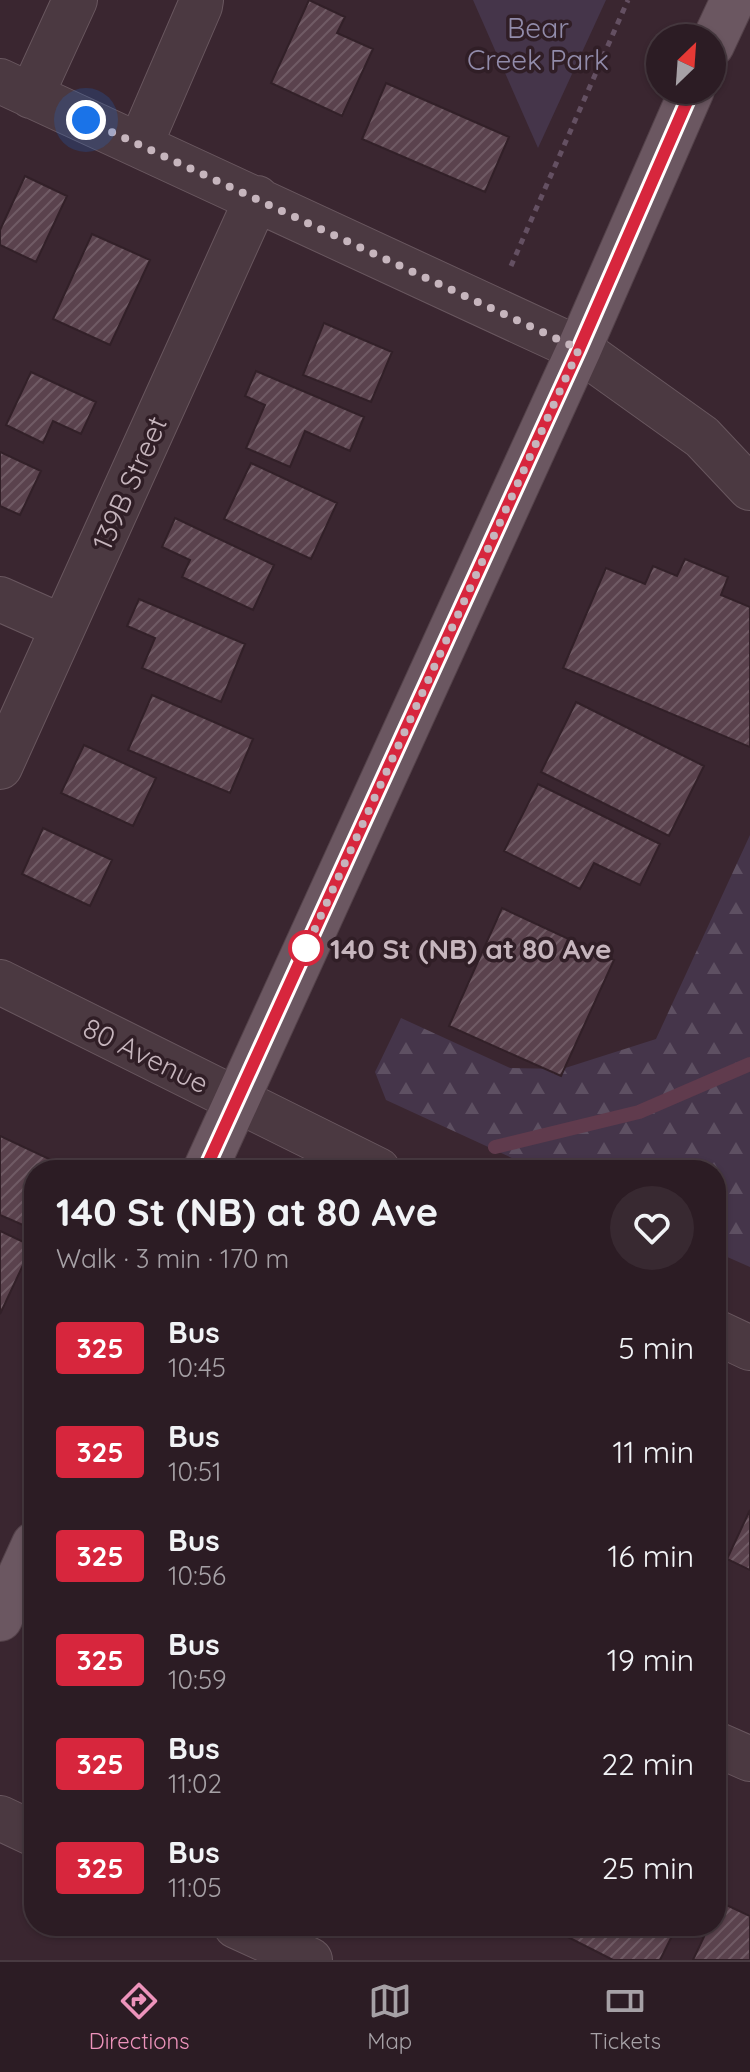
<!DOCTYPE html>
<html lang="en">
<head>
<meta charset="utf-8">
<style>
  :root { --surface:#2c1c24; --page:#382931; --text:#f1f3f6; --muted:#a6a1a6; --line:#483a41; --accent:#ed93bb }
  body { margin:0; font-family:Quicksand,sans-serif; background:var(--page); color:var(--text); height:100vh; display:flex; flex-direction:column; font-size:30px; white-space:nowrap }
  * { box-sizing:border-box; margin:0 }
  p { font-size:26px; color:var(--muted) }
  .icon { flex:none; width:44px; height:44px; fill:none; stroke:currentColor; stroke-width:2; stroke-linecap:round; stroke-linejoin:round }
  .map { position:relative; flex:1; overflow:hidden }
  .drawer { position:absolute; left:24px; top:1160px; width:702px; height:776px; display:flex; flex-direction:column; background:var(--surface); border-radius:32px; box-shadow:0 2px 6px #0004,0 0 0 2px var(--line) }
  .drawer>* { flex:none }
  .badge { padding:0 16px; border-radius:6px; font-size:28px; line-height:52px }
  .needle { width:52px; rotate:25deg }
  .fabs { position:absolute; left:646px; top:24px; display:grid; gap:16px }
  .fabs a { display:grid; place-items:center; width:80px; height:80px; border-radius:50%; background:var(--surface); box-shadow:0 2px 6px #0004,0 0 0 2px var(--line); font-size:40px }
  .you { position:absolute; width:40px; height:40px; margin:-20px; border:6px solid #fff; border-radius:50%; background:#1a73e8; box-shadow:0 0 0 12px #1a73e833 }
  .map>.badge { position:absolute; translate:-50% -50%; box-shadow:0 0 0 4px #fff }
  .round { display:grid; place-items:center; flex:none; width:84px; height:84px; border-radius:42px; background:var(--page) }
  .overview { display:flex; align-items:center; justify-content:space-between; height:136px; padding:0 32px }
  h1 { font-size:38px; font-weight:700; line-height:60px }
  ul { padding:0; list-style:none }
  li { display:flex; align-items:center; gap:24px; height:104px; padding:0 32px }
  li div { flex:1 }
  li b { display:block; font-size:30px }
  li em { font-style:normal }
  li .badge { min-width:88px; font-weight:700; text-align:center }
  .tabs { display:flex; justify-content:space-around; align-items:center; height:112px; border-top:2px solid var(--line); background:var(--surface); font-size:22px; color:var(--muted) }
  .tabs a { display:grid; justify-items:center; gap:4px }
  .tabs .selected { color:var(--accent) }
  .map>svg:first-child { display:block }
  .forest { fill:url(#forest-firs) }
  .green { fill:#45354a }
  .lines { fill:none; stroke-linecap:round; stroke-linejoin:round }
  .stream { stroke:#603b4d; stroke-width:14 }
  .building { fill:url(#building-hatch); stroke:#322028; stroke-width:2 }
  .minor-casing { stroke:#69575f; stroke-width:46 }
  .major-casing { stroke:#54424a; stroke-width:46 }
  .path { stroke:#645062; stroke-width:5; stroke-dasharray:6 6; stroke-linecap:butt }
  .minor { stroke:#4b3941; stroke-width:44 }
  .major { stroke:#6b5761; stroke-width:44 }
  .line-casing { stroke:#fff; stroke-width:18 }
  .line { stroke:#d7263d; stroke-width:12 }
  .walk { stroke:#c6b5bd; stroke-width:8; stroke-dasharray:0 14.4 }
  .stop-dot { fill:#fff; stroke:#d7263d; stroke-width:4 }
  .labels { text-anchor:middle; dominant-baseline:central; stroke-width:7; stroke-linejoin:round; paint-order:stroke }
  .park-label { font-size:28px; fill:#918baa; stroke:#301e26 }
  .street-label { font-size:28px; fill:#c6b5bd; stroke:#301e26 }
  .stop-label { font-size:28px; font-weight:bold; fill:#c6b5bd; stroke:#301e26; text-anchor:start }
</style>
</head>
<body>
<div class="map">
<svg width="750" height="1960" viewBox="0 0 750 1960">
  <defs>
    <pattern id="forest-firs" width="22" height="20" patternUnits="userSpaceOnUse" patternTransform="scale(2)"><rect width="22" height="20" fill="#45354a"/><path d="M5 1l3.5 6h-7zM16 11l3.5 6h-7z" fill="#5e5062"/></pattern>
    <pattern id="building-hatch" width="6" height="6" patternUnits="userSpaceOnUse" patternTransform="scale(2)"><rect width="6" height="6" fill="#5a424d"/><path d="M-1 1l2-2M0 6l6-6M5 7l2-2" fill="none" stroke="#705b65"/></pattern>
  </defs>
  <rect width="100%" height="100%" fill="#3a2630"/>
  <path class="forest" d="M750,835V1267L716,1252V1170H538L386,1100L375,1072L401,1018L510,1068L562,1069L656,1039Z"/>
  <path class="green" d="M473,0H606L538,148Z"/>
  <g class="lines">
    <path class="stream" d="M495,1147L639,1112L750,1064"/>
  </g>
  <path class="building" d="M309,0L345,17L337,33L373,49L342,116L271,83Z
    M386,83L509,137L485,192L362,139Z
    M25,176L67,196L36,262L0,245V230Z
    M92,234L150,260L110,345L53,319Z
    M324,323L392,352L371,402L303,375Z
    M256,371L364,417L350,451L305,431L290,467L246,448L265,405L245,396Z
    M31,372L96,402L81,434L53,421L43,443L6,425Z
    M0,452L41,471L20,515L0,506Z
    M251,463L337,503L311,559L224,519Z
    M175,518L274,565L253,610L182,577L190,560L162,547Z
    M685,559L728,577L721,595L750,607V747L563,668L606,568L645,584L653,566L677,576Z
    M139,599L245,644L221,702L142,668L155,638L127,626Z
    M152,695L253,739L230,793L128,750Z
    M576,702L704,766L669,836L541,772Z
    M84,745L156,778L133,826L61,793Z
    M538,784L660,844L640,885L594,863L580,889L504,851Z
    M43,828L112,860L90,906L22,874Z
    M502,908L614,960L561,1076L449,1026Z
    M0,1136L62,1165L60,1170H34L32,1229L0,1215Z
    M0,1231L32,1246L0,1314Z
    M750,1510V1570L727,1559Z
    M720,1902L750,1916V1960H693L709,1926H716V1910Z
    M553,1926H677L660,1960H613L552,1929Z"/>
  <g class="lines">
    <g class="minor-casing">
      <path id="minor" d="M0,81L579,349L702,437L750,488
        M31,96L75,0
        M140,145L200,6L201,0
        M0,599L63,627
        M0,767L257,198
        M0,982L378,1170
        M716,1332L750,1348
        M716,1744L750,1759
        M0,1818L34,1834
        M236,1926L310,1960"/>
    </g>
    <g class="major-casing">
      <path id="major" d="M712,45L733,0
        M205,1170L579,349L692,90
        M0,1619L34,1544"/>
    </g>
    <path class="path" d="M511,266L628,0"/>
    <use href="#minor" class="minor"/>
    <use href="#major" class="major"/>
  </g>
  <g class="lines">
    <g class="line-casing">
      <path id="line" d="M205,1170L579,349L692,90"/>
    </g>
    <use href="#line" class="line"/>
    <path class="walk" d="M86,120L579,349L303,955L306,948"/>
  </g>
  <circle class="stop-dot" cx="306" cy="948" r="16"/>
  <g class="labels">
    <g class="park-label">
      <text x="538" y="27">Bear<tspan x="538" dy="32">Creek Park</tspan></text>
    </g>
    <g class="street-label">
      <text transform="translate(129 483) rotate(-66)">139B Street</text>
      <text transform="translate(146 1055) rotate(26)">80 Avenue</text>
    </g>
    <g class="stop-label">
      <text x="330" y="948">140 St (NB) at 80 Ave</text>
    </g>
  </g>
</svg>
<div class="fabs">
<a><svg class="needle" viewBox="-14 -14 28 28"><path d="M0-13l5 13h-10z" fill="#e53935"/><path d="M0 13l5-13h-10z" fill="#a6a1a6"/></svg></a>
</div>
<div class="you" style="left:86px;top:120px"></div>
<section class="drawer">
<div class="overview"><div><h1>140 St (NB) at 80 Ave</h1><p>Walk · 3 min · 170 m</p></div><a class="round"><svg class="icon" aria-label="heart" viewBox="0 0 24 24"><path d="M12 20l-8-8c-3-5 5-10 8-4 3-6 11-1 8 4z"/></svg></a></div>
<ul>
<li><span class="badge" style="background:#d7263d;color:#fff">325</span><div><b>Bus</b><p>10:45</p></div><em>5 min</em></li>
<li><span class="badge" style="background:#d7263d;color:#fff">325</span><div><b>Bus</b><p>10:51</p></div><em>11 min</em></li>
<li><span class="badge" style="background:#d7263d;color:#fff">325</span><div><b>Bus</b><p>10:56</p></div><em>16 min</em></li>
<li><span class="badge" style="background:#d7263d;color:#fff">325</span><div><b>Bus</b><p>10:59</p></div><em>19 min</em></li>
<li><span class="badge" style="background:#d7263d;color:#fff">325</span><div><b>Bus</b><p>11:02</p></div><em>22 min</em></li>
<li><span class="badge" style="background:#d7263d;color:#fff">325</span><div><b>Bus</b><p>11:05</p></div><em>25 min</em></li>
</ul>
</section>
</div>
<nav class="tabs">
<a class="selected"><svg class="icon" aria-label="directions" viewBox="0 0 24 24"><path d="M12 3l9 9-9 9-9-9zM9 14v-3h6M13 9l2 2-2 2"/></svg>Directions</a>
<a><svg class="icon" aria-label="map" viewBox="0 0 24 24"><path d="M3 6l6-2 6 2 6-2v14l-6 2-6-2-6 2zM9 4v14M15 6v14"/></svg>Map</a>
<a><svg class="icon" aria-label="tickets" viewBox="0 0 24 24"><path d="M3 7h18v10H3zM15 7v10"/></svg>Tickets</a>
</nav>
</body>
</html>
